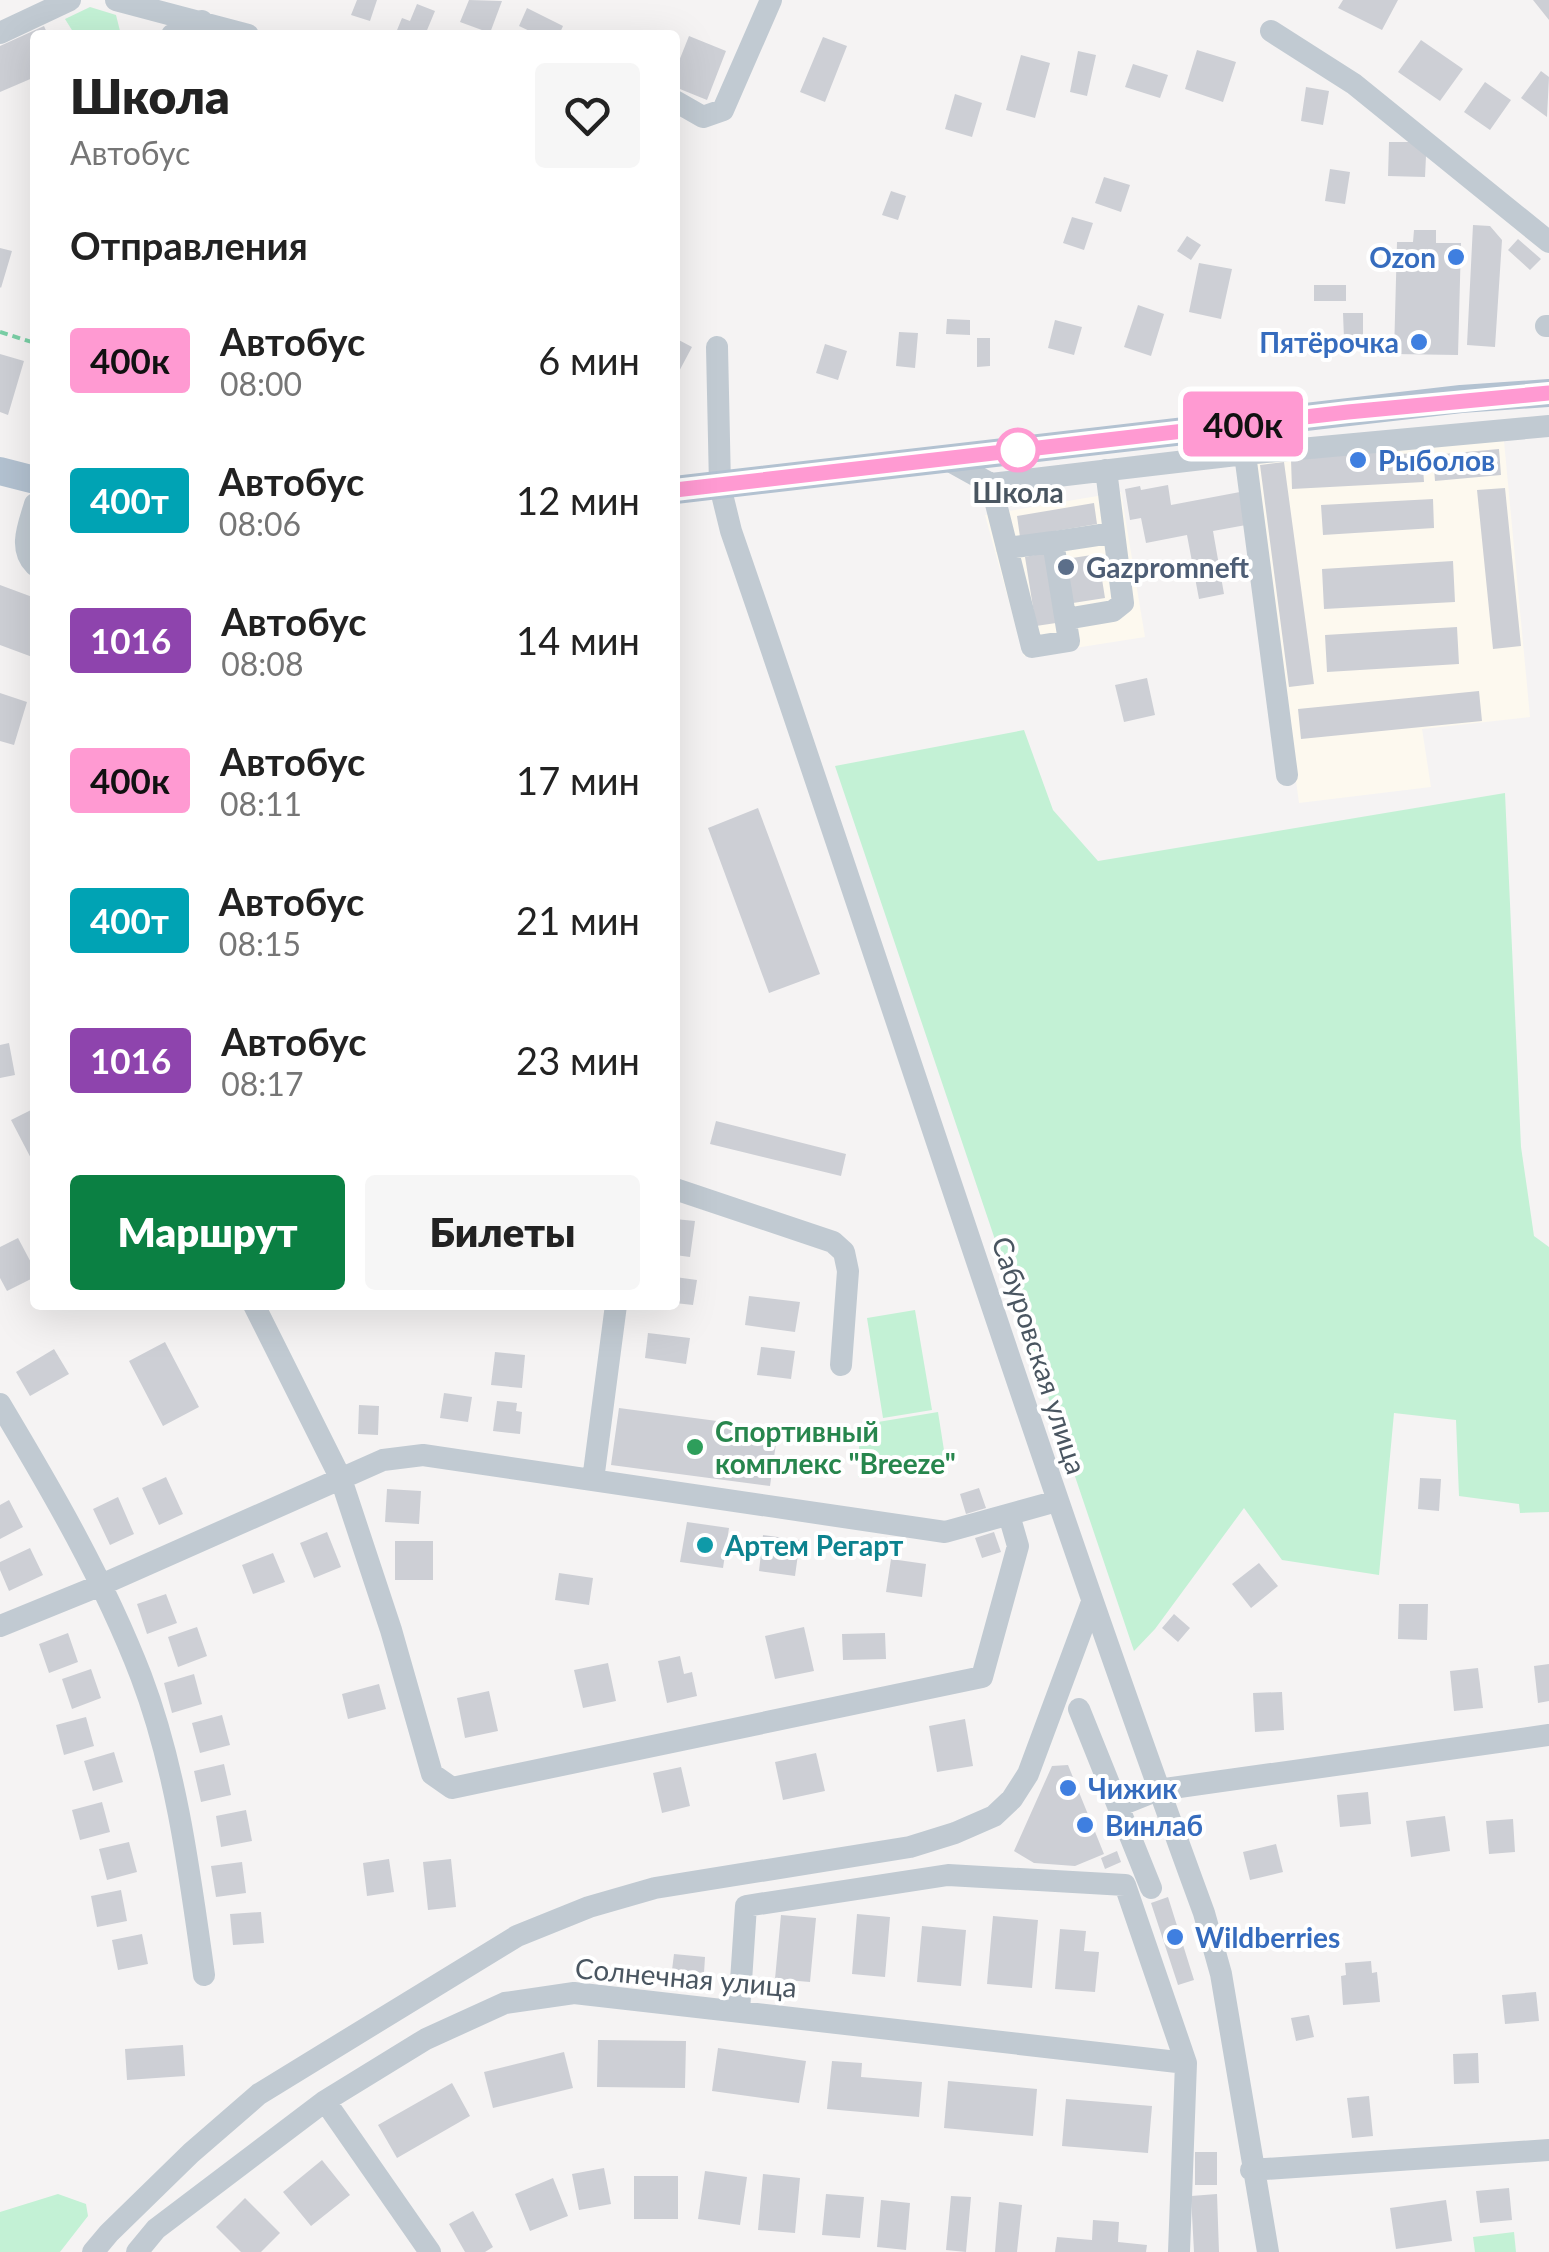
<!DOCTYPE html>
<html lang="ru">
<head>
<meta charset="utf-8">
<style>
  :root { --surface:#fff; --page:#f6f6f6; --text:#222; --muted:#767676; --accent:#0b8043 }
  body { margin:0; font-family:Lato,sans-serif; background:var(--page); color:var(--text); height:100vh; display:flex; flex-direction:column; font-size:38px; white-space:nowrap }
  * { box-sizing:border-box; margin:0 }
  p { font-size:32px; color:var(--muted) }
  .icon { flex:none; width:55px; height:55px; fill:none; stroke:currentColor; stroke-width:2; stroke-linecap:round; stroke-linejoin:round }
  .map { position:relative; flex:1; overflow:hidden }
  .sheet { position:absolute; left:30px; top:30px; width:650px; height:1280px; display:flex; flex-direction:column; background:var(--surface); border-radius:10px; box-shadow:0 10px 40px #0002 }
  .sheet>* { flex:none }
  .badge { padding:0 20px; border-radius:8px; font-size:35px; line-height:65px }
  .map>.badge { position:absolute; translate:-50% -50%; box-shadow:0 0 0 5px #fff }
  h2 { padding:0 40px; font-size:38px; line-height:90px }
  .round { display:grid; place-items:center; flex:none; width:105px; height:105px; border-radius:10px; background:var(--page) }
  .summary { display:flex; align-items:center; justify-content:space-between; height:170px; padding:0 40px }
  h1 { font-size:48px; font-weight:800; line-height:75px }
  .cta { display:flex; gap:20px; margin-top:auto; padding:20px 40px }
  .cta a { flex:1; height:115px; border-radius:10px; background:var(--accent); color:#fff; font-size:40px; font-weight:800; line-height:115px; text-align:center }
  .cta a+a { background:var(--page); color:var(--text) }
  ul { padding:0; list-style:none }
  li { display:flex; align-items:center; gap:30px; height:140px; padding:0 40px }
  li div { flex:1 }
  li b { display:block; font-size:38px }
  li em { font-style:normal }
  li .badge { min-width:110px; font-weight:700; text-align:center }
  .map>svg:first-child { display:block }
  .commercial { fill:#fdf9ef }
  .green { fill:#c3f1d5 }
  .building { fill:#cdcfd5 }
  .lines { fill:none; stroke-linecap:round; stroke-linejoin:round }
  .path { stroke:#7ad0a6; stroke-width:4; stroke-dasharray:8 5; stroke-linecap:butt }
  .minor { stroke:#c1cad2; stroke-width:22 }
  .major { stroke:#b3c2d1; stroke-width:28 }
  .line-casing { stroke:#fff; stroke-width:22 }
  .line { stroke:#ff9ad2; stroke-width:15 }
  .shop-dot { fill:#3f7fe0; stroke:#fff; stroke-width:4 }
  .stop-dot { fill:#fff; stroke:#ff9ad2; stroke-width:5 }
  .service-dot { fill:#5c6f8a; stroke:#fff; stroke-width:4 }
  .leisure-dot { fill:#2e9e5b; stroke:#fff; stroke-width:4 }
  .culture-dot { fill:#0f9aa8; stroke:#fff; stroke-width:4 }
  .labels { text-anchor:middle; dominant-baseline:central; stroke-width:8; stroke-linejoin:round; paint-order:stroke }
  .shop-label { font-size:28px; font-weight:bold; fill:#366cbe; stroke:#fff; text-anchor:start }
  .stop-label { font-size:28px; font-weight:bold; fill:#4a5661; stroke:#fff }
  .service-label { font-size:28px; font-weight:bold; fill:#4e5e75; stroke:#fff; text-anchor:start }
  .street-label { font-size:28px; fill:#4a5661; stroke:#fff }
  .leisure-label { font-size:28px; font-weight:bold; fill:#27864d; stroke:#fff; text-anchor:start }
  .culture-label { font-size:28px; font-weight:bold; fill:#0d838f; stroke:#fff; text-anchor:start }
</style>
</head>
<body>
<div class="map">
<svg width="1549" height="2252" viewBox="0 0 1549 2252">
  <rect width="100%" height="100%" fill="#f5f3f3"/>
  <path class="commercial" d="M1504,441L1530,717L1422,729L1431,787L1299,803L1253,459Z
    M1121,492L1145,637L1024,656L985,515Z"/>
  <path class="green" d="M90,7L116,15L121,35H75L65,19Z
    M1024,730L1053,810L1098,861L1505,793L1521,1147L1534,1236L1549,1247V1512L1520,1513L1519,1504L1459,1496L1456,1420L1394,1413L1379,1575L1282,1560L1244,1508L1155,1629L1134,1651L835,766Z
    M915,1310L932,1410L883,1418L867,1318Z
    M938,1412L946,1463L858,1477L860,1425Z
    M58,2194L86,2204L88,2216L60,2252H0V2212Z
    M1514,2232L1516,2252H1475L1473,2237Z"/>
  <path class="building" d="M357,0H377L370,21L351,15Z
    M469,0L502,1L490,33L460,22Z
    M1343,0H1398L1382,30L1338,8Z
    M1533,0H1549V20Z
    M417,4L435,11L425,35H395L402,18L410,21Z
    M527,8L563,26L559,35H538L519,26Z
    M44,26L48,35H35V77L0,92V46Z
    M689,36L726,51L707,100L675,87V71Z
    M823,37L847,46L825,102L800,92Z
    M1421,40L1463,69L1440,101L1398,72Z
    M1197,50L1236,62L1223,102L1185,89Z
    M1078,51L1096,55L1087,96L1070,92Z
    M1021,55L1050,63L1035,118L1006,110Z
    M1133,64L1168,75L1160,98L1125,87Z
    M1541,71L1549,77L1547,117L1521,98Z
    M1485,82L1511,100L1490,130L1464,112Z
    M1306,87L1329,91L1323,125L1301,121Z
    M955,94L982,103L972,137L945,129Z
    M1389,142H1419L1426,156L1425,177L1388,176Z
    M1330,169L1350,172L1345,204L1325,201Z
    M1104,177L1130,185L1121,212L1095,203Z
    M891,191L906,196L898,220L882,215Z
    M1072,217L1093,223L1084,250L1063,243Z
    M1473,225L1490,226L1502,240L1495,347L1467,345Z
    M1414,230H1436V243H1461L1458,355L1394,354L1397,242H1413Z
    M1187,236L1201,245L1191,260L1177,251Z
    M1518,239L1541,259L1530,270L1508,250Z
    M0,248L12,251L1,288L0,287Z
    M1199,263L1232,269L1221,319L1189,312Z
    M1314,285H1346V301H1314Z
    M1138,305L1164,314L1151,356L1124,347Z
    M1343,313H1363V338L1344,339Z
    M947,319L970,320V335L946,334Z
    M1055,320L1082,327L1074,355L1048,348Z
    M899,332L918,333L915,368L896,366Z
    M675,338L692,347L675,379Z
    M977,338H990V366L977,367Z
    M825,344L847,351L838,380L816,373Z
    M0,354L24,361L8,415L0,412Z
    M1499,449L1501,475L1435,481L1433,455Z
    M1377,452L1378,455L1422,453L1424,482L1292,489L1291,460Z
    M1284,462L1314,684L1289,687L1260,465Z
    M1168,485L1171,505L1240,492L1246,525L1213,531L1224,594L1199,599L1187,535L1146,543L1141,518L1130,520L1125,489L1140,486L1141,490Z
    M1505,488L1521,646L1493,649L1477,490Z
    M1433,499L1434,528L1323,535L1321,505Z
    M1094,503L1097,524L1020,537L1017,516Z
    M1045,553L1056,623L1036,626L1025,557Z
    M1098,554L1105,598L1073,603L1066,559Z
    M1453,561L1455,602L1324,609L1322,569Z
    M0,585L35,598V658L0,645Z
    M1457,627L1459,664L1327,672L1325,635Z
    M1147,678L1155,715L1124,722L1115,685Z
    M1479,691L1482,721L1301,739L1298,709Z
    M0,693L27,702L14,745L0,741Z
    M758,808L820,974L769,993L708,828Z
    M9,1043L15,1075L0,1078V1045Z
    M35,1108V1166L11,1120Z
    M716,1121L846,1154L841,1176L710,1144Z
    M675,1219L695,1221L690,1257L675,1255Z
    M18,1238L35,1270V1277L7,1291L0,1278V1247Z
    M675,1277L697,1280L693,1305L675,1303Z
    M749,1296L800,1302L795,1332L745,1325Z
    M648,1333L690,1338L686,1364L645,1358Z
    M165,1342L199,1407L163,1426L129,1361Z
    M761,1347L795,1351L791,1379L757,1375Z
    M54,1349L69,1374L30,1396L16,1372Z
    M495,1352L525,1355L522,1388L491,1385Z
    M444,1393L472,1397L468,1422L440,1418Z
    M497,1401L517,1403L516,1411L522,1412L520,1434L493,1431Z
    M359,1405L379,1406L378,1435L358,1434Z
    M619,1408L778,1429L770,1486L611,1465Z
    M166,1477L183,1514L159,1525L142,1488Z
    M1420,1478L1441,1479L1439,1511L1418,1509Z
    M979,1488L986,1508L966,1514L960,1494Z
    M387,1489L421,1491L419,1524L385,1522Z
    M118,1497L134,1534L110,1545L93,1509Z
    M9,1500L23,1527L0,1539V1505Z
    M687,1522L729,1528L723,1568L680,1562Z
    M327,1532L341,1567L314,1578L300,1543Z
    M994,1532L1001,1552L982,1558L975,1538Z
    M763,1535L800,1540L795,1576L759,1571Z
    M395,1541H433V1580H395Z
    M30,1548L43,1575L9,1591L0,1570V1562Z
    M273,1553L285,1582L253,1594L242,1565Z
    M891,1559L926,1564L922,1597L886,1592Z
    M1259,1563L1278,1586L1251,1608L1232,1584Z
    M559,1573L593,1578L589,1605L555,1600Z
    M166,1594L177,1623L147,1634L137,1604Z
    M1399,1604H1428L1427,1640L1398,1639Z
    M1174,1614L1190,1628L1178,1642L1162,1628Z
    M197,1627L207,1656L178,1667L168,1637Z
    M804,1627L814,1671L775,1679L765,1636Z
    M68,1633L78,1662L49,1673L39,1644Z
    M885,1633L886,1659L843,1660L842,1634Z
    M680,1656L684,1674L692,1672L697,1696L667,1703L658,1661Z
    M608,1663L616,1701L583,1708L574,1670Z
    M1549,1664V1701L1538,1703L1534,1666Z
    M1478,1668L1483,1708L1454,1711L1450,1671Z
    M91,1669L101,1698L72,1709L62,1679Z
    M194,1674L202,1704L172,1713L164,1683Z
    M379,1684L386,1709L348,1719L342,1694Z
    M489,1691L498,1731L465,1738L457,1698Z
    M1282,1692L1284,1730L1255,1732L1253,1693Z
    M222,1715L230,1745L200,1753L192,1723Z
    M86,1717L94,1746L64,1755L56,1725Z
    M965,1719L973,1766L937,1772L929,1726Z
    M114,1752L123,1782L93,1791L84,1761Z
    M816,1753L825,1791L783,1800L775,1762Z
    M224,1764L231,1795L201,1802L194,1771Z
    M1068,1765L1104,1854L1075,1866L1034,1863L1014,1851L1052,1766Z
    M681,1767L690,1806L662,1813L653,1773Z
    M1368,1792L1371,1824L1340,1827L1337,1795Z
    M102,1802L110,1832L80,1840L72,1810Z
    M246,1810L252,1841L221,1847L216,1816Z
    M1445,1816L1450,1851L1411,1857L1406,1821Z
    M1513,1819L1515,1852L1489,1854L1486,1821Z
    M129,1842L137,1872L107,1880L99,1849Z
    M1276,1844L1283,1872L1250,1880L1243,1852Z
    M1117,1851L1121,1862L1105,1869L1101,1858Z
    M389,1859L394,1892L367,1896L363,1863Z
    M451,1859L456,1907L428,1910L423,1862Z
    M242,1862L246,1893L216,1897L211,1866Z
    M121,1890L127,1921L97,1927L91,1896Z
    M1168,1897L1194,1980L1178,1985L1151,1903Z
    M261,1912L264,1943L233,1945L230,1914Z
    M857,1914L890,1917L885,1977L852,1974Z
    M781,1915L816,1918L810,1982L775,1979Z
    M993,1916L1038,1920L1032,1988L987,1984Z
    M922,1926L966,1930L961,1986L917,1982Z
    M1060,1929L1086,1931L1084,1951L1099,1952L1095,1992L1055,1989Z
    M142,1934L148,1964L118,1970L112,1940Z
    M674,1954L705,1957L704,1973L672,1970Z
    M1371,1961L1372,1973L1377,1972L1380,2002L1343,2005L1341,1976L1346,1975L1345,1963Z
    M1536,1992L1539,2021L1505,2024L1502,1995Z
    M1309,2015L1314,2037L1296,2041L1291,2018Z
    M598,2040L686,2041L685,2088L597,2087Z
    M183,2045L185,2076L127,2080L125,2049Z
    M718,2048L806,2061L799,2103L712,2091Z
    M564,2052L573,2088L493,2108L484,2072Z
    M1478,2053L1479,2083L1454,2084L1453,2054Z
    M832,2061L862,2063L861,2077L922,2082L919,2117L827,2109Z
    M948,2081L1037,2089L1033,2136L944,2128Z
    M452,2083L470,2116L397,2158L378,2125Z
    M1369,2096L1373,2136L1352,2138L1347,2098Z
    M1066,2099L1152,2106L1148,2153L1062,2146Z
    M1195,2152H1217V2185H1195Z
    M322,2160L350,2195L311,2226L283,2192Z
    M604,2168L611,2204L579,2210L572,2174Z
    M705,2171L747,2177L740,2225L698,2219Z
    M763,2174L800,2178L795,2233L758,2230Z
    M634,2176H678V2219H634Z
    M553,2178L568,2216L530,2231L515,2194Z
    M1509,2188L1512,2220L1480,2223L1476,2191Z
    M826,2194L864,2197L860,2238L822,2235Z
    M1217,2194L1219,2252H1194L1191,2196Z
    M951,2196L971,2197L966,2252L946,2250Z
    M245,2198L280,2233L261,2252H241L216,2227Z
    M881,2200L910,2203L906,2250L877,2247Z
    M1446,2200L1452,2241L1396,2249L1390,2208Z
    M999,2202L1022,2205L1017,2252H995Z
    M473,2211L493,2247L485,2252H465L449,2224Z
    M1093,2220L1119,2222L1118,2242L1147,2245L1146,2252H1055L1057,2237L1092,2240Z"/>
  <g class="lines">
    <path class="path" d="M0,332L35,343"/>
    <path class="minor" d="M116,0L248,35
      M1271,31L1354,84L1549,242
      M0,33L70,0
      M172,35L202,21
      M675,101L703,117L723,110L771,0
      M1546,326H1549
      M717,347L720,486L731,531C890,991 1036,1456 1204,1913L1221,1974L1268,2252
      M946,459L991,484L1032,647L1069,641L1053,542L1112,533
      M991,484L1245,454L1244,443
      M35,504C29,525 18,548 35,565
      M1007,548L1053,542
      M1066,619L1113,611L1123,603L1106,470
      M1287,775L1245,454L1549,426
      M675,1189L833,1242L844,1252L848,1271L841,1365
      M254,1305L341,1479L391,1630L432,1774L452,1788L982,1677L1018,1546L1009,1515
      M0,1404C52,1491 104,1580 141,1676C177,1771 190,1876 204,1975
      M593,1480L616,1305
      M0,1626L101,1585L383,1460L423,1455L945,1532L1057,1501
      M1079,1709L1118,1806
      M1151,1888L1118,1806L1158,1790L1549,1735
      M739,2011L746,1906L948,1875L1125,1885L1186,2063L1179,2252
      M325,2101L430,2252
      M1251,2170L1549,2150
      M93,2252L109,2233L191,2153L259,2094L517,1936L589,1907L655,1888L910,1847L955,1833L994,1816L1012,1799L1028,1774L1092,1602
      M137,2252L156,2229L325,2101L426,2039L505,2003L574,1993L1186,2063"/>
    <path class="major" d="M0,471L35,480
      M675,490L1461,399L1549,393"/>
  </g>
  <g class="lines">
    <g class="line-casing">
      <path id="line" d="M675,490L1348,412L1549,393"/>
    </g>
    <use href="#line" class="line"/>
  </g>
  <g class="shop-dot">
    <circle cx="1456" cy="257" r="10"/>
    <circle cx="1419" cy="342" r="10"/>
    <circle cx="1358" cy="460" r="10"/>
    <circle cx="1068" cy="1788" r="10"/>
    <circle cx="1085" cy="1825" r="10"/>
    <circle cx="1175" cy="1937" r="10"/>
  </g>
  <circle class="stop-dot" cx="1018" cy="450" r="20"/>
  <circle class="service-dot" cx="1066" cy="567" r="10"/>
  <circle class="leisure-dot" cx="695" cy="1447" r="10"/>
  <circle class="culture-dot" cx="705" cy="1545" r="10"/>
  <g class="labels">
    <g class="shop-label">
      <text x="1436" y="257" text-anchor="end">Ozon</text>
      <text x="1399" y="342" text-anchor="end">Пятёрочка</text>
      <text x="1378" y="460">Рыболов</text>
      <text x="1088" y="1788">Чижик</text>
      <text x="1105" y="1825">Винлаб</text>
      <text x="1195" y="1937">Wildberries</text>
    </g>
    <g class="stop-label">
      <text x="1018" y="492">Школа</text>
    </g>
    <g class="service-label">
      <text x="1086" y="567">Gazpromneft</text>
    </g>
    <g class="street-label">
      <text transform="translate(1040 1355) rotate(72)">Сабуровская улица</text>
      <text transform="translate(686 1977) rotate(5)">Солнечная улица</text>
    </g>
    <g class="leisure-label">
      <text x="715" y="1431">Спортивный<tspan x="715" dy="32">комплекс "Breeze"</tspan></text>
    </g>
    <g class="culture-label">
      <text x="725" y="1545">Артем Регарт</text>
    </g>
  </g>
</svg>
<b class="badge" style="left:1243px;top:424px;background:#ff9ad2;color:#111">400к</b>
<section class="sheet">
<div class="summary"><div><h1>Школа</h1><p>Автобус</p></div><a class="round"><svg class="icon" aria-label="heart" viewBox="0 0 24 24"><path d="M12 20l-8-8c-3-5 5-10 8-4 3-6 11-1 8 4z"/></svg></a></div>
<h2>Отправления</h2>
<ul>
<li><span class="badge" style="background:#ff9ad2;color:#111">400к</span><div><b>Автобус</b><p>08:00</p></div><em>6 мин</em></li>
<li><span class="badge" style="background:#00a3b4;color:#fff">400т</span><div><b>Автобус</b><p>08:06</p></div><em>12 мин</em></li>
<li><span class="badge" style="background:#8e44ad;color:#fff">1016</span><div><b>Автобус</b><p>08:08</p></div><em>14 мин</em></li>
<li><span class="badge" style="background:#ff9ad2;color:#111">400к</span><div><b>Автобус</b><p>08:11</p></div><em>17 мин</em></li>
<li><span class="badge" style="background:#00a3b4;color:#fff">400т</span><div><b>Автобус</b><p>08:15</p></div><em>21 мин</em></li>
<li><span class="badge" style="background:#8e44ad;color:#fff">1016</span><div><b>Автобус</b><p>08:17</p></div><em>23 мин</em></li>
</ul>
<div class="cta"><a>Маршрут</a><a>Билеты</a></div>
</section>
</div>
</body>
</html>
